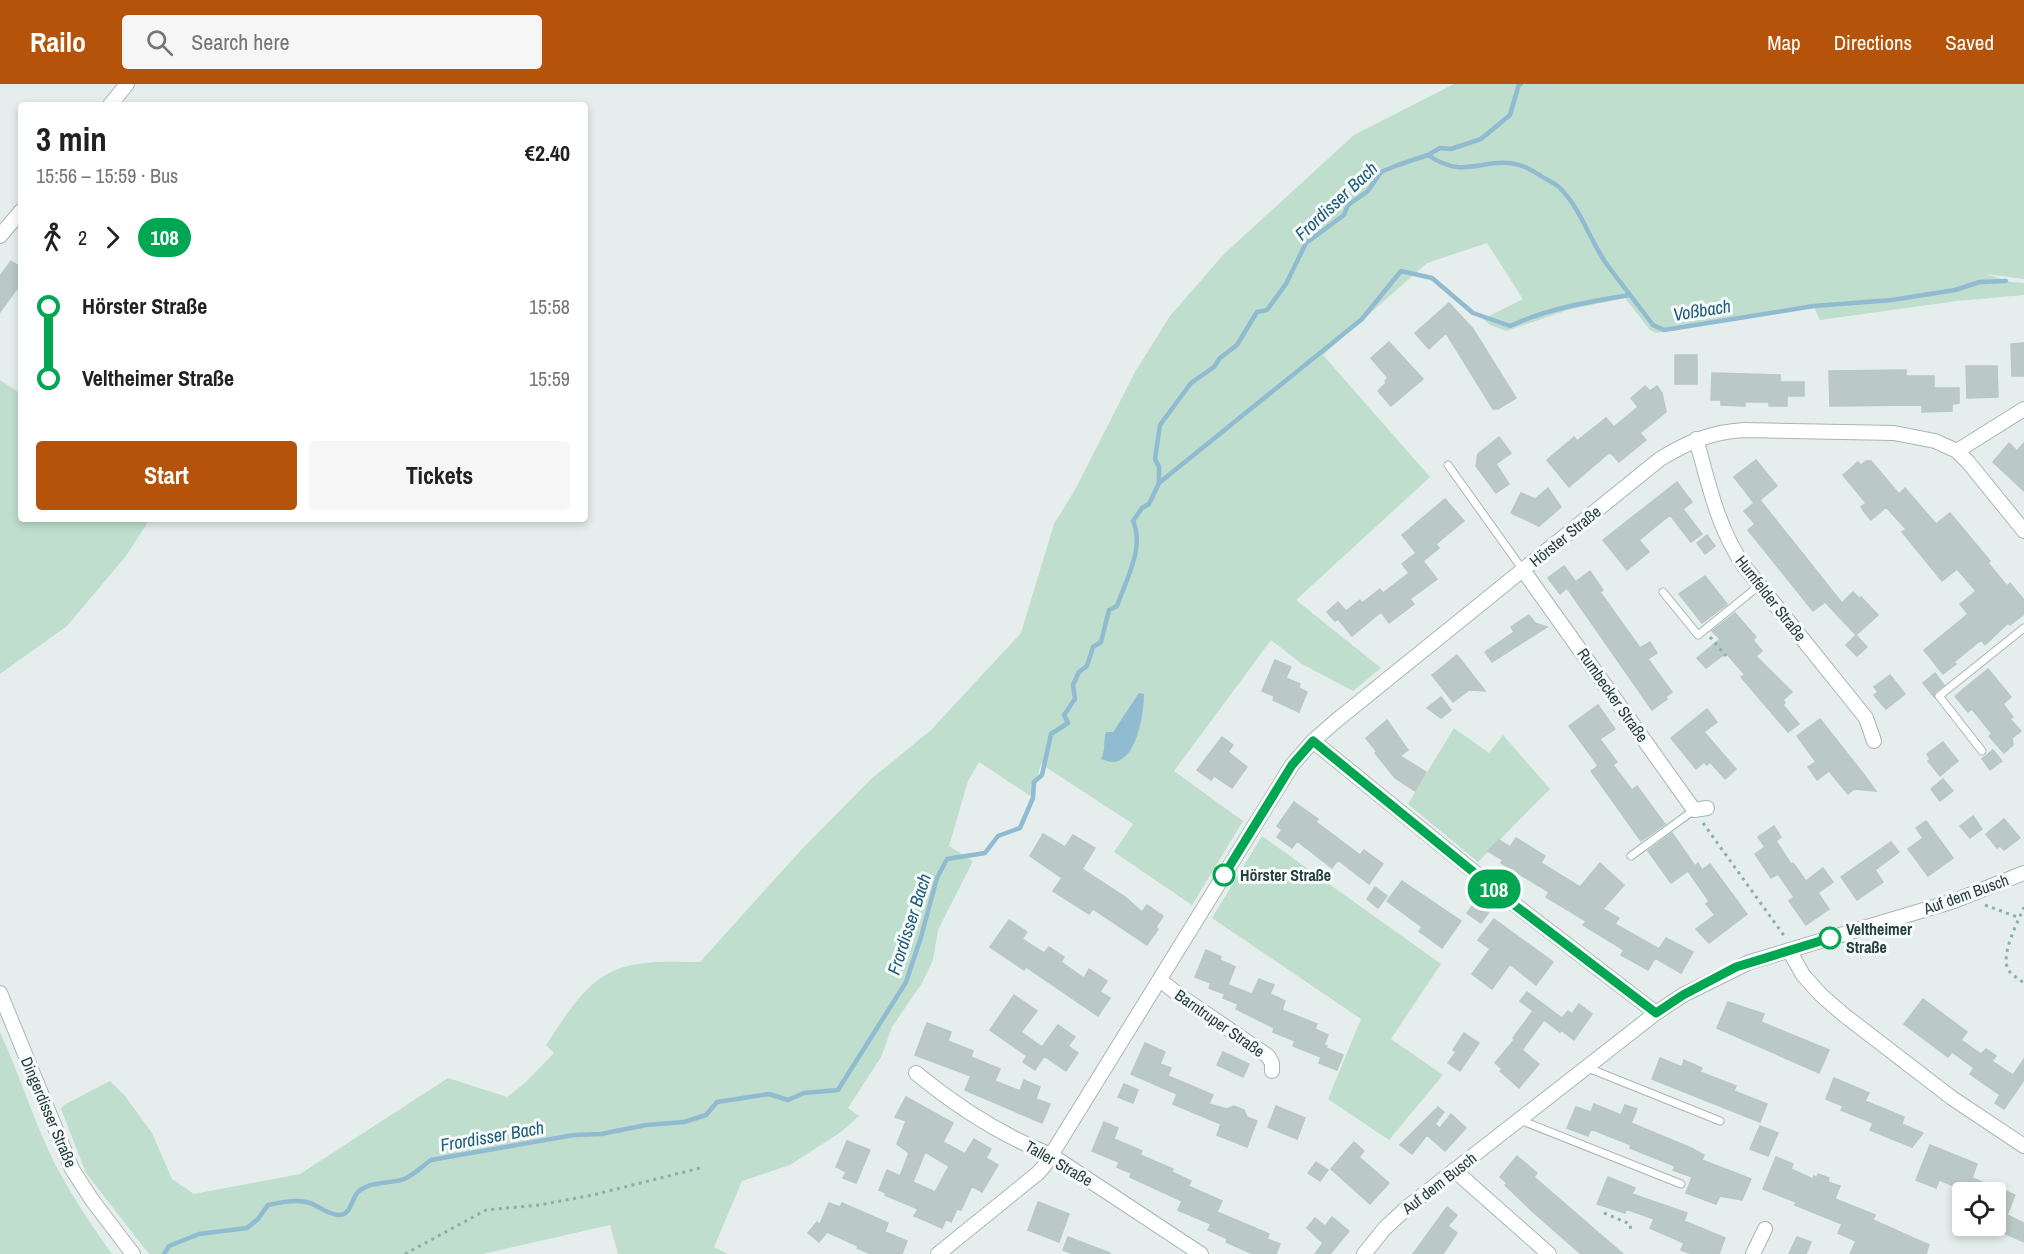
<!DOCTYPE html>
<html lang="en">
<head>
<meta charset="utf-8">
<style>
  :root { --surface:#fff; --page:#f6f6f6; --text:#202124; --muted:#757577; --accent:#b45309 }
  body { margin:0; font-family:"Archivo Narrow",sans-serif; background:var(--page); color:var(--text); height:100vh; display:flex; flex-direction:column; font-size:22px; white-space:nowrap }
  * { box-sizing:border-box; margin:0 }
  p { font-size:20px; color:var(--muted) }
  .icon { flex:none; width:33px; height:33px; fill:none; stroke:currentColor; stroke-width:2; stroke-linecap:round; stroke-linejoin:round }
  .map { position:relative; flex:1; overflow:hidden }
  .sheet { position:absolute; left:18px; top:18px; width:570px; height:420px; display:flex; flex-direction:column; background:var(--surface); border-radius:6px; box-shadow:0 3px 9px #0003 }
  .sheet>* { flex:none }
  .badge { padding:0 12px; border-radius:20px; font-size:21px; line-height:39px }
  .tools { position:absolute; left:1952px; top:1098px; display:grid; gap:12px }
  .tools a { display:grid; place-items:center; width:54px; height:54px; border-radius:6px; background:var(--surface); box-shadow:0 3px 9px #0003; font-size:30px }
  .map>.badge { position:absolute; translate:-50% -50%; box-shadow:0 0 0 3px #fff }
  .legs { display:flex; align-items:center; gap:9px; height:66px; padding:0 18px; font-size:20px }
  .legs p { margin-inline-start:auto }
  .head { display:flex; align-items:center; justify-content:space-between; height:102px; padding:0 18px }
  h1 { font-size:33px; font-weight:700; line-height:45px }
  .cta { display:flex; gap:12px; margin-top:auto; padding:12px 18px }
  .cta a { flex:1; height:69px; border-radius:6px; background:var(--accent); color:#fff; font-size:24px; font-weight:700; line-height:69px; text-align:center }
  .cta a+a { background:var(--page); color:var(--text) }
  ul { padding:0 18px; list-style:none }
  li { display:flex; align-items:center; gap:21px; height:72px; font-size:22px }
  li i { display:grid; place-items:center; width:9px; height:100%; margin:0 8px; background:currentColor }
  li i::after { content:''; width:15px; height:15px; margin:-8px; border:4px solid; border-radius:50%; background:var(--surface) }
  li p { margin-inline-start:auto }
  li:first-child i { background:linear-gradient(#0000 50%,currentColor 0) }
  li:last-child i { background:linear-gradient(currentColor 50%,#0000 0) }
  header { display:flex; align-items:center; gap:36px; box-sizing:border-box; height:84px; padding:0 30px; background:var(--accent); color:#fff }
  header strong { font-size:28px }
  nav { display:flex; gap:33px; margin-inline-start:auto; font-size:21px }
  .search { width:420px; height:54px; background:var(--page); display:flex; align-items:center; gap:15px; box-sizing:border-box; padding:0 21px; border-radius:6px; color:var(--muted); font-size:22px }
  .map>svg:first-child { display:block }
  .green { fill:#bfdecd; fill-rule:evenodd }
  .water { fill:#90bbd1 }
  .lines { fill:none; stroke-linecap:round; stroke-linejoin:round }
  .stream { stroke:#90bbd1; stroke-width:4.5 }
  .building { fill:#bbc9c6; stroke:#b8c8c4; stroke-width:1.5; fill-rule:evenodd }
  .lane-casing { stroke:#a8b6b4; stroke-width:9 }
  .street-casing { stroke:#a8b6b4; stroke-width:16 }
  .path { stroke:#87b1ab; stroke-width:3; stroke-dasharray:3 4.5; stroke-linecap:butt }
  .lane { stroke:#fff; stroke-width:7 }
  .street { stroke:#fff; stroke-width:14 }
  .line-1-casing { stroke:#fff; stroke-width:14 }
  .line-1 { stroke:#00a651; stroke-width:9 }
  .stop-1-dot { fill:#fff; stroke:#00a651; stroke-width:3 }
  .labels { text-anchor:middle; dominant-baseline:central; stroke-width:6; stroke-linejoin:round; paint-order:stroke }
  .street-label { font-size:16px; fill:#25403e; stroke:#f6faf9 }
  .stop-label { font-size:16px; font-weight:bold; fill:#25403e; stroke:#f6faf9; text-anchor:start }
  .water-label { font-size:18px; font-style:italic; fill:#1f5b7b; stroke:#f6faf9 }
</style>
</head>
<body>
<header>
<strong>Railo</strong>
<div class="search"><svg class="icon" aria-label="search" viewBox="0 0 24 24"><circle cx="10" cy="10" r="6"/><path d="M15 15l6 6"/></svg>Search here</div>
<nav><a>Map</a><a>Directions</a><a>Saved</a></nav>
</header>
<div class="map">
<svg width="2024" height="1170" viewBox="0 0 2024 1170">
  <rect width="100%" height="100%" fill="#e5eeec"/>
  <path class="green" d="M1454,0H2024V195L1985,190L2011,198L2024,199V211L1957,217L1820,236L1813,221L1656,249L1650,246L1625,214L1568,226L1506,247L1490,241L1483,235L1523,215L1487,159L1427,179L1323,271L1430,393L1296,516L1381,584L1353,607L1302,580L1271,556L1174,687L1243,737L1192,821L1114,768L1133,740L1041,680L1032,713L979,678L968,697L949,762L973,777L938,846L933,876L922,899L892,943L881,973L848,1024L859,1032L841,1048L790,1081L742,1097L714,1163L728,1170H618L610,1141L483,1170H149L86,1089L61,1025L64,1021L110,997L125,1012L152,1049L172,1095L194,1110L300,1090L448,994L507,1013L526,998L554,969L546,961C564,935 582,902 611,888C637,875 672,878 700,878L802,765L871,695L930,647L1021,549L1054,440L1076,404L1135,288L1170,232L1224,170L1354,51ZM1123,634L1140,639L1138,649L1101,675L1113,648Z
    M0,296L21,310V435H150L126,472L67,542L0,590Z
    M1454,644L1489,669L1503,651L1550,705L1478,778L1408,720Z
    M1262,752L1441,880L1391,955L1443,991L1389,1056L1328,1015L1361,935L1212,834Z
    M0,948C20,992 34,1038 55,1080C72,1112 91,1141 112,1170H0Z"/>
  <path class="water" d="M1139,609L1144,610C1144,627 1138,668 1120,676C1113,680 1108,677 1101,675C1106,665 1103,658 1106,648H1113Z"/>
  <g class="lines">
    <path class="stream" d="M1428,71C1468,99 1487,68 1525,83C1530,85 1536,89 1541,92C1547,96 1555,99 1560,104C1582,126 1590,158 1608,182C1623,202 1638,221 1653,241L1664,246L1814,222L1892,216L1955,206L1980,198L2006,197
      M1159,399L1362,235L1401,187L1432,194L1473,229L1510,242C1549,224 1589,218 1630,211
      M164,1170L169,1162L199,1150L247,1144L258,1135L268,1121C282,1118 296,1115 310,1119C319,1122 330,1132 340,1131C352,1130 351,1114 359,1107C371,1097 390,1100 404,1095C414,1091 421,1083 431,1076L574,1051L601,1050L646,1041L684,1038L706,1031L717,1018L769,1010L788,1016L804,1009L838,1006L906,898L921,853L937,794L947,775L985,769L998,752L1020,744L1033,714L1034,698L1042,691L1051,650L1068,639L1064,631L1075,615L1073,601L1079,588L1087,582L1093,563L1101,558L1109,526L1117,522C1126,496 1145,463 1133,437L1142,424L1149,420L1159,399V383L1155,375L1160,341L1191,299L1214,283L1220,274L1237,261L1257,228L1267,226L1286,200L1306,159L1344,131L1348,121L1368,107L1381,88L1398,81L1428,71L1440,64L1451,65L1481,55L1510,31L1519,0H1521"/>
  </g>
  <path class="building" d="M11,177L21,184V199L0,228V192Z
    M1449,219L1473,245L1516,314L1498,325H1493L1446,249L1429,265L1415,249Z
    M1389,258L1423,295L1391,322L1378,307L1386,299L1385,297L1388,294L1371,274Z
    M2024,259V292H2012L2011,260Z
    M1675,271H1697V300H1675Z
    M1966,282H1997L1998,313L1967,314Z
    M1906,286V292H1934V304H1959V319L1952,320V327L1922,328V321L1830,322L1829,287Z
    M1712,289L1780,291V298H1804V312H1787V322H1769V318H1745V322L1721,321V316H1711Z
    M1645,302L1650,307L1657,302L1662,309L1666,328L1640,349L1646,356L1619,378L1610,368L1569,403L1547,376L1574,353L1577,357L1606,334L1614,343L1638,323L1631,314Z
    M1499,353L1511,369L1496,380L1509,400L1496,409L1476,382L1478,370Z
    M2009,359L2017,367L2024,359V407L1993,378Z
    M1756,376L1777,402L1760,416L1842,519L1853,508L1860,515L1861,513L1878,531L1856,551L1825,518L1813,527L1748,446L1755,440L1744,427L1754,419L1734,393Z
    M1866,377H1871L1899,410L1905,404L1936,440L1950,429L1990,477L1988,479L2007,502L2010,499L2024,516V530L2010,541L2008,539L1985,561L1981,556L1954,578L1956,580L1943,590L1924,566L1968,530L1960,520L1976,507L1957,485L1942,497L1902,448L1906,445L1886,423L1871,436L1865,429L1861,423L1866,419L1843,391L1858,378L1861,381Z
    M1677,398L1692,418L1683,425L1702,450L1691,458L1670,431L1639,456L1649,468L1627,486L1603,456Z
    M1548,404L1561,423L1539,442L1511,429L1521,409L1535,415Z
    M1445,415L1464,437L1436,460L1439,464L1423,477L1437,495L1410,515L1414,520L1389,539L1381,528L1352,552L1338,535L1335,537L1327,528L1338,518L1346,527L1360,516L1362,519L1380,505L1383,509L1409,489L1402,480L1416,469L1402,451Z
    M1707,451L1715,462L1705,470L1697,459Z
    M1564,482L1576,498L1570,502L1590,487L1603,506L1600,508L1640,564L1650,558L1657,569L1648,575L1672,608L1666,613L1667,615L1652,626L1567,504L1560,510L1548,494Z
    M1705,492L1727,520L1702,539L1679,510Z
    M1735,529L1756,553L1753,556L1762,567L1756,572L1792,608L1783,616L1785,619L1783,621L1799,640L1788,648L1741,593L1745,591L1726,569L1706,584L1697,574L1720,555L1712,547Z
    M1529,531L1535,539L1547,543L1492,578L1485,568L1514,548L1511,543Z
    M1856,551L1867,563L1857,572L1846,561Z
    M1457,571L1485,607L1469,606L1453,618L1432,591Z
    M1275,576L1291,583L1286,594L1300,600L1299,604L1307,608L1299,628L1273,616L1274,612L1262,607Z
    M1988,585L2011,613L2003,620L2013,633L2010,635L2021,647L2012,654L2013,661L2004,669L1989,652L1992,650L1972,625L1968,628L1955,612Z
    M1935,589L1944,601L1935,608L1934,613L1923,599Z
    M1890,591L1905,610L1886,625L1874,611L1878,608L1874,603Z
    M1441,613L1451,626L1441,634L1427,624Z
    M1598,621L1615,645L1600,655L1617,678L1613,681L1632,706L1637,702L1665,740L1641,757L1591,687L1597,683V680L1569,642Z
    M1707,625L1717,638L1704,648L1736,685L1725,695L1710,678L1707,681L1704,678L1696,685L1671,654Z
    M1820,635L1865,692L1876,707L1854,705L1848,710L1829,687L1817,696L1808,683L1816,678L1797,652Z
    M1387,636L1408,666L1400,672L1426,688L1415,707L1395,694L1375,669L1377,668L1366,654Z
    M1222,653L1233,661L1228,668L1247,683L1232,704L1214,692L1211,696L1197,686Z
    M1943,658L1958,677L1940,692L1928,677L1930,675L1927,670Z
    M1993,666L2002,677L1990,686L1982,675Z
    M1943,695L1953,707L1940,717L1931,705Z
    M1294,718L1318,735L1316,738L1360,771L1364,766L1383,780L1369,800L1338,776L1332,784L1297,757L1292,764L1277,753L1282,746L1277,742Z
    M1973,732L1982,745L1970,754L1960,742Z
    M2004,735L2020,754L2004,766L2000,762L1997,764L1986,750Z
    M1926,737L1953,774L1928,792L1908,765L1923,754L1916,744Z
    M1774,742L1781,753L1776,757L1791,780L1793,779L1806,797L1823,784L1833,798L1818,809L1829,825L1806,841L1789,817L1794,813L1778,790L1771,794L1755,770L1765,763L1758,753Z
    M1672,749L1695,782L1698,779L1702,786L1710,780L1747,830L1709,859L1696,845L1715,831L1706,820L1709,817L1688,787L1671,799L1648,767Z
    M1043,750L1065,763L1073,751L1095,764L1082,785L1125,813L1142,828L1147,821L1163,832L1156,843L1158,845L1147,861L1093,825L1089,830L1053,807L1062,794L1030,772Z
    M1516,754L1545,772L1541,779L1580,803L1600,779L1624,801L1603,825L1619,834L1615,840L1659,865L1666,854L1693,868L1681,889L1655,874L1648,886L1621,871L1624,866L1583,841L1586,837L1546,813L1549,808L1501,779L1503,776L1488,767L1499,756L1510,763Z
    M1891,758L1899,768L1875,786L1883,798L1857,816L1841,793Z
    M1402,797L1461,837L1442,864L1419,847L1422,843L1387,817Z
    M1375,803L1387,812L1378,824L1367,815Z
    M1475,818L1489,828L1481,839L1467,829Z
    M1494,835L1553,878L1536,901L1510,880L1492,905L1472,890L1490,865L1478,856Z
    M1009,836L1027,848L1022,855L1044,869L1049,863L1064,873L1061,878L1084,894L1089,885L1107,897L1100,908L1110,914L1098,932L1026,883L1024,886L990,863Z
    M1206,866L1221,873L1220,876L1235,883L1228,901L1252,910L1259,895L1274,901L1270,910L1285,917L1282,926L1317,940L1315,945L1328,951L1324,961L1327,962L1326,964L1343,971L1337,986L1319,979L1321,973L1293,962L1295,957L1273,948L1274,944L1236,925L1238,920L1223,914L1225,910L1209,904L1211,899L1195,893Z
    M1527,908L1562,934L1568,927L1572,930L1579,920L1592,930L1574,956L1561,946L1560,948L1544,936L1522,966L1539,980L1519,1004L1500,987L1502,985L1495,979L1515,955L1513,954L1533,927L1520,917Z
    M1014,911L1037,927L1021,948L1042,963L1058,941L1075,953L1068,962L1078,969L1066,987L1044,972L1035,986L1023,978L1027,972L990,946Z
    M1923,915L1967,948L1961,956L1981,970L1986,965L1996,972L1992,977L2013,991L2024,975V996L2004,1025L1995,1019L2000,1011L1970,990L1974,984L1952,968L1948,973L1904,940Z
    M1728,918L1764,930L1761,938L1829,966L1819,989L1717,944Z
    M927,939L951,948L948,957L973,967L971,973L1000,985L995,997L1020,1007L1024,996L1040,1003L1036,1015L1050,1020L1042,1039L965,1006L971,992L915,971Z
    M1464,949L1479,959L1460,987L1448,979L1456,968L1453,966Z
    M1145,959L1165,968L1160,980L1171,984L1168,992L1213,1011L1209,1020L1227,1025L1234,1022L1244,1026L1247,1033L1257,1037L1247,1063L1217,1051L1221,1040L1173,1020L1177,1010L1131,990Z
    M1223,968L1249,980L1243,993L1217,981Z
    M1660,974L1682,983L1684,976L1702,984L1700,988L1736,1002L1734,1007L1767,1020L1760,1038L1652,995Z
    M1834,994L1869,1009L1865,1017L1904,1033L1902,1040L1923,1049L1912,1063L1870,1046L1873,1039L1841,1026L1843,1022L1826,1015Z
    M1124,1000L1138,1006L1133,1019L1118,1013Z
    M906,1013L953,1039L943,1058L965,1070L974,1055L991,1065L986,1074L998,1081L982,1108L972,1102L961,1126L957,1125L951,1138L946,1135L942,1144L914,1132L918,1125L885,1111L886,1109L879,1106L887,1086L900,1092L909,1069L897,1060L906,1037L895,1033ZM925,1068L949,1082L935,1108L913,1098Z
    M1594,1020L1621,1031L1625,1021L1637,1025L1631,1039L1691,1064L1704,1071L1702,1076L1751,1095L1742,1116L1720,1112L1716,1120L1686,1109L1692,1093L1673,1086L1675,1082L1630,1064L1631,1061L1591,1045L1588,1052L1567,1044L1576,1023L1591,1028Z
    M1276,1022L1305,1034L1297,1055L1268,1043Z
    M1438,1023L1444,1028L1435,1040L1440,1044L1451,1030L1466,1044L1445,1067L1427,1051L1412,1070L1400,1061Z
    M1104,1038L1118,1044L1114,1055L1142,1067L1140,1071L1173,1085L1172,1088L1191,1097L1188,1102L1222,1117L1217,1128L1269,1150L1267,1155L1280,1160L1276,1170H1253L1226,1158L1228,1155L1208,1146L1211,1140L1178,1126L1182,1117L1130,1093L1131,1089L1117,1083L1119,1078L1092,1067Z
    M1760,1042L1778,1049L1768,1072L1750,1065Z
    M847,1057L870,1066L856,1099L843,1094L846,1088L836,1083Z
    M1354,1058L1364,1067L1359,1073L1389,1099L1370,1120L1331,1085Z
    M1930,1061L1977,1080L1972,1094L2015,1111L2007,1131L2024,1139V1158L1999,1147L2004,1137L1995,1133V1108H1969L1939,1096L1936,1104L1916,1096Z
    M1517,1072L1537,1089L1534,1093L1623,1170H1581L1533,1128L1505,1101L1507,1099L1500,1093Z
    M1776,1073L1793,1080L1791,1085L1813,1095L1814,1092L1817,1094L1818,1090L1829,1094L1828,1098L1840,1102L1835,1115L1875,1131L1873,1136L1929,1161L1926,1170H1850L1856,1157L1838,1149L1842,1140L1795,1121L1796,1118L1763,1105Z
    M1316,1078L1328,1086L1320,1097L1308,1089Z
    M1608,1093L1635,1104L1632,1110L1687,1129L1684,1137L1725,1154L1719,1170H1692L1681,1166L1684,1159L1650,1144L1654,1135L1626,1125L1625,1129L1597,1120Z
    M1038,1118L1069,1130L1059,1158L1028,1146Z
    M829,1119L840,1123L842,1119L888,1139L885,1148L907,1157L902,1170H871L857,1164L858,1162L827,1148L819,1158L808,1149L817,1138L820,1140Z
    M1447,1123L1457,1131L1448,1142L1457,1149L1443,1170H1413Z
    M1332,1133L1349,1147L1330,1170H1315L1323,1159L1307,1144L1315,1134L1325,1142Z
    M1068,1153L1110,1169V1170H1074L1063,1166Z
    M1797,1153L1811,1158L1806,1170H1789Z"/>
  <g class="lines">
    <g class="lane-casing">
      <path id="lane" d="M1448,381L1523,486
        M1663,508L1698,551L1760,501
        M1982,667L1939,612L2024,544
        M1631,772L1694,726
        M1588,984L1720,1037
        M1520,1036L1681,1100"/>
    </g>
    <g class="street-casing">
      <path id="street" d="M110,21L127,0
        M0,152L21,127
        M1696,355C1709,400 1717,443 1744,482L1866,634L1874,657
        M1957,367L2024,325
        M1523,486L1694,726L1707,724
        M1313,657L1505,813L1656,929
        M1789,866L1803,891L1821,911L1844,931L1952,1014L2024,1062
        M1160,896L1179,911L1268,972L1272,979V987
        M0,909L72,1085L92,1116L133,1170
        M916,989C956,1022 1003,1052 1051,1071L1201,1170
        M1454,1086L1549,1170
        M938,1170L1038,1089L1045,1081L1292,681L1313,657L1337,636L1660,375C1688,358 1711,348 1744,346L1894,349L1935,357L1957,367L1968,378L2024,447
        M1364,1170L1385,1144L1410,1121L1656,929L1683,911L1750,878L1954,817L2024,789
        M1753,1170L1765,1145"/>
    </g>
    <path class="path" d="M1710,553L1726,572
      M1703,739L1785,853
      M1985,821L2020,834
      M2024,823C2018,838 1999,872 2009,887C2013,892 2019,895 2024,899
      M1604,1129L1630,1140L1631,1147
      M405,1170L486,1126L539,1121L593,1111L700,1084"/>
    <use href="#lane" class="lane"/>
    <use href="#street" class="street"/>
  </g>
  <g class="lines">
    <g class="line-1-casing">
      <path id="line-1" d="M1224,791L1292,681L1313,657L1504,813L1656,929L1683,911L1736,883L1830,854"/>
    </g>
    <use href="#line-1" class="line-1"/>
  </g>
  <g class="stop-1-dot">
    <circle cx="1224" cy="791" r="10"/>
    <circle cx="1830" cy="854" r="10"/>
  </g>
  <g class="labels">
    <g class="street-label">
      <text transform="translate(1565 452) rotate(-39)">Hörster Straße</text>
      <text transform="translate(1771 514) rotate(52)">Humfelder Straße</text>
      <text transform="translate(1613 611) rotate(55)">Rumbecker Straße</text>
      <text transform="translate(1966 810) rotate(-20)">Auf dem Busch</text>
      <text transform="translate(1220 939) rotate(35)">Barntruper Straße</text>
      <text transform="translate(49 1028) rotate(67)">Dingerdisser Straße</text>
      <text transform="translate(1059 1079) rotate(30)">Taller Straße</text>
      <text transform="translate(1439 1099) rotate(-38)">Auf dem Busch</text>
    </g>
    <g class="stop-label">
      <text x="1240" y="791">Hörster Straße</text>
      <text x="1846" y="845">Veltheimer<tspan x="1846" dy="18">Straße</tspan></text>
    </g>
    <g class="water-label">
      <text transform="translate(1336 117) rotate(-43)">Frordisser Bach</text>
      <text transform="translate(1702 226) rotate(-9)">Voßbach</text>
      <text transform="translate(909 840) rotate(-72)">Frordisser Bach</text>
      <text transform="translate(492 1052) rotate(-10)">Frordisser Bach</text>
    </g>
  </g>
</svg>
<div class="tools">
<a><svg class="icon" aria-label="locate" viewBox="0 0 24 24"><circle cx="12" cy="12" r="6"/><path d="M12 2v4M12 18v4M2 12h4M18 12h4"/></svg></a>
</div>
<b class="badge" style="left:1494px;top:805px;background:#00a651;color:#fff">108</b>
<section class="sheet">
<div class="head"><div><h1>3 min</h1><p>15:56 – 15:59 · Bus</p></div><b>€2.40</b></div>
<div class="legs"><svg class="icon" aria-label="walk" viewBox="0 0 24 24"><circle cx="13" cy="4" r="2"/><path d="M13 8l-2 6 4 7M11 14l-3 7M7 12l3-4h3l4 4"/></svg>2<svg class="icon" aria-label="forward" viewBox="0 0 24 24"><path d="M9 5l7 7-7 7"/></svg><b class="badge" style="background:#00a651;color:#fff">108</b></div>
<ul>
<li><i style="color:#00a651"></i><b>Hörster Straße</b><p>15:58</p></li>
<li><i style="color:#00a651"></i><b>Veltheimer Straße</b><p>15:59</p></li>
</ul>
<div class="cta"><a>Start</a><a>Tickets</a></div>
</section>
</div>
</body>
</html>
